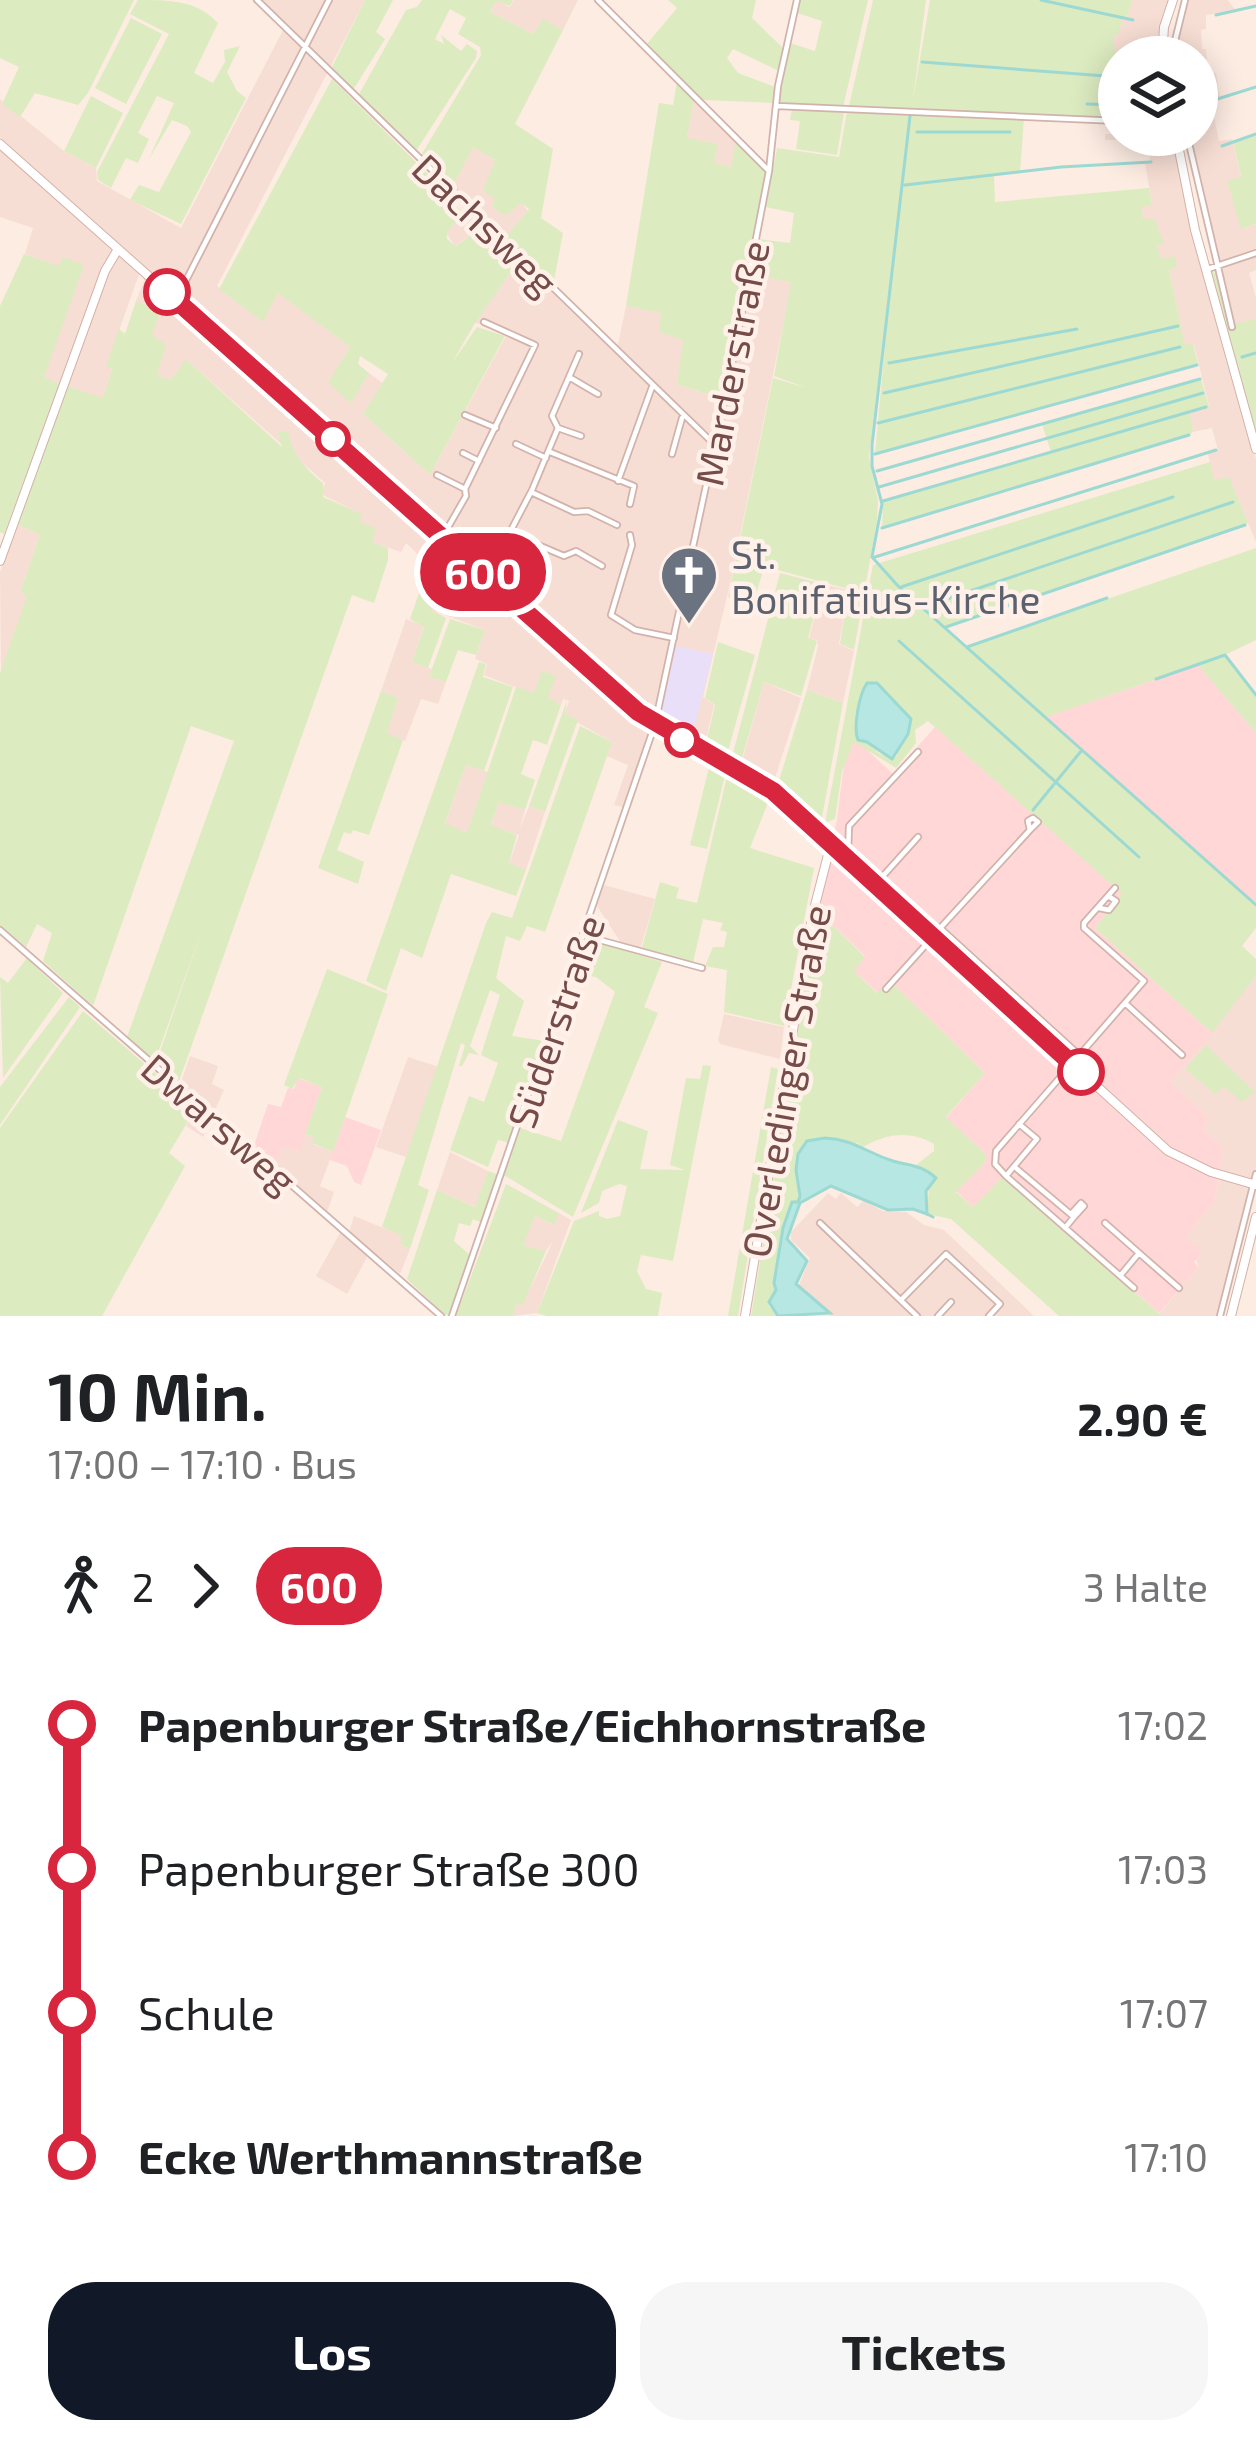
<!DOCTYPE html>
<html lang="de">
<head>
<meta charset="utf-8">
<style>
  :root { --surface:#fff; --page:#f6f6f6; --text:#202124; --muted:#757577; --accent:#111827 }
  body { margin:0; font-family:"Exo 2",sans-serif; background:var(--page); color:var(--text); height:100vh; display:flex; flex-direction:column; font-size:45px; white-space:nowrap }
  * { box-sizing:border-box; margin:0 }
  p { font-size:39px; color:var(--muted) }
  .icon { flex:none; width:66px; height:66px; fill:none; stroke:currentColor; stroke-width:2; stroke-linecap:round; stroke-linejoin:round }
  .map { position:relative; height:1316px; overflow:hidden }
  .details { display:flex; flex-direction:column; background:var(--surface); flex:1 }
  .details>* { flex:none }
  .badge { padding:0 24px; border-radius:39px; font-size:42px; line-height:78px }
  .controls { position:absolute; left:1098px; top:36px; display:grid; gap:24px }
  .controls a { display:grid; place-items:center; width:120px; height:120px; border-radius:50%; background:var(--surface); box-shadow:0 6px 30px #0003; font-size:60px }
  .map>.badge { position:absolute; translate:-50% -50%; box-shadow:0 0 0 6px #fff }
  .legs { display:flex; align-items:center; gap:18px; height:132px; padding:0 48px; font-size:39px }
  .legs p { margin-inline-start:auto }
  .head { display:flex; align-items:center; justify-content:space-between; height:204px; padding:0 48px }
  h1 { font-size:66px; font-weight:700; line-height:90px }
  .action { display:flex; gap:24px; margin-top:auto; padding:24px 48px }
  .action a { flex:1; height:138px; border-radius:48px; background:var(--accent); color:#fff; font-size:48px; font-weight:700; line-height:138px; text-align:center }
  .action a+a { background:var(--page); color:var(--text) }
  ul { padding:0 48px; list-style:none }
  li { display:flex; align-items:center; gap:42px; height:144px; font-size:45px }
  li i { display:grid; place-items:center; width:18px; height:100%; margin:0 15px; background:currentColor }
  li i::after { content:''; width:30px; height:30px; margin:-15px; border:9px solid; border-radius:50%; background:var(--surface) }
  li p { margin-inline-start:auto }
  li:first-child i { background:linear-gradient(#0000 50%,currentColor 0) }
  li:last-child i { background:linear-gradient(currentColor 50%,#0000 0) }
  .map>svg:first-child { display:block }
  .residential { fill:#f7ded4 }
  .commercial { fill:#fed7d6 }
  .education { fill:#e9dff9 }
  .green { fill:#ddebc1; fill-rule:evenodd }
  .water { fill:#b6e7e2; stroke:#9cd9d3; stroke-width:3 }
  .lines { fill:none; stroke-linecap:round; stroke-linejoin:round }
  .stream { stroke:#9cd9d3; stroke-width:3 }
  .street-casing { stroke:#d1b3ac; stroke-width:8 }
  .secondary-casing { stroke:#d4b1a9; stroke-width:10 }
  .street { stroke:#fff; stroke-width:4.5 }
  .secondary { stroke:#fff; stroke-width:8 }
  .line-1-casing { stroke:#fff; stroke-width:27 }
  .line-1 { stroke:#d7263d; stroke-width:18 }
  .stop-1-dot { fill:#fff; stroke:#d7263d; stroke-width:6 }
  .labels { text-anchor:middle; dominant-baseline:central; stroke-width:9; stroke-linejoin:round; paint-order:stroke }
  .street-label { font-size:39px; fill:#764c48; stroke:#fff1e9 }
  .worship-label { font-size:39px; fill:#5b616d; stroke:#fff1e9; text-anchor:start }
</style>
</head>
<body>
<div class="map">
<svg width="1256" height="1316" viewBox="0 0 1256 1316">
  <rect width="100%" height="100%" fill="#fdece2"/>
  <path class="residential" d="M259,0H365L217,286L262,321L278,292L350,347V403L369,373L384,384L364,415L430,475L507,334L491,325L474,323L519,261L539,276L616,354L626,306L662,313L684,339L677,384L726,401L752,275L792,282L730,584L703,697L714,705L704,748L654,720L626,808L614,805L628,765L607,756L612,742L564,715L569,701L563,699L561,705L484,675L487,664L475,659L485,630L429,609L424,585L430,566L406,543L401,552L371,542L359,521L361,514L321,494L325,483L187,360L171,380L156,375L151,336L161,312L136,301L145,278L139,274L107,365L112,368L103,399L44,378L60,267L25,254L33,228L0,217V99L64,151L96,168L97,181L181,228L285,26Z
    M496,0L510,7L514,0H578L563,30L543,20L533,34L490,12Z
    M1132,0H1169L1158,35L1160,57H1119L1116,76L1112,35L1122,18H1127Z
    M1186,0H1228L1236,11L1206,15V29L1201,30L1202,49H1206L1207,59L1197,62V57H1172L1173,40Z
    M1197,68L1199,77L1216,73L1220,100L1211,103L1219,141L1232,139L1241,177L1228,181L1242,229L1256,224V252L1218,263L1189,135H1197Z
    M694,99L736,141L732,167L713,164L687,138Z
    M1105,134L1171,135L1199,262L1256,459V542L1229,478L1214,481L1208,454L1218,450L1212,428L1193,432L1189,413L1209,406L1194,345L1185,346L1169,269L1174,257L1161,260L1143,219L1142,207L1152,205L1145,163L1150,162L1148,140H1105Z
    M473,146L496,161L495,200L510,210L521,202L529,212L504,239L488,223L455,246L446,233L470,207L452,188Z
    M1256,255V270L1249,273L1256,297V319L1235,325L1219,266Z
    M17,524L40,535L20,592L28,595L1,673L0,572Z
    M823,584L848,590L839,644L854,651L843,703L807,690L818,646L817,640L809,639Z
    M406,619L424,626L412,662L432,669L429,677L446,682L438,704L421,699L405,741L386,734L398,698L381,691Z
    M764,682L801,698L772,787L741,765Z
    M466,765L488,772L468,833L445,824Z
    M499,801L525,810L520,828L529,806L545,812L526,870L509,864L519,835L491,826Z
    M604,885L655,899L640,950L623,946L597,906Z
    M1256,976V1167L1253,1181L1219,1172L1202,1128L1170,1082Z
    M724,1014L784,1027L780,1059L720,1044L718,1040Z
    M190,1056L218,1066L212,1084L224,1090L203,1137L186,1126L200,1103L180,1085Z
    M408,1057L439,1067L406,1157L376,1147Z
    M305,1134L314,1137L313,1144L333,1152L320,1186L334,1192L327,1212L275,1169L283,1146L298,1151Z
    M450,1152L488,1171L476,1207L437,1190Z
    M1219,1177L1251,1187L1218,1316H1162L1159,1314L1199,1267L1186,1237L1215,1201Z
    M828,1193L836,1199L841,1193L857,1207L863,1201L883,1211L906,1212L924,1225L944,1230L1034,1316H830L799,1285L810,1258L791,1240V1232Z
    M559,1213L571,1220L537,1313L513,1316L517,1302L523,1304L553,1241L546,1251L522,1245L535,1216L553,1225Z
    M354,1216L403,1236L400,1244L410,1249L400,1274L371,1250L347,1294L316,1276L341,1231L348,1236Z"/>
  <path class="commercial" d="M1199,665L1256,733V905L1045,717Z
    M935,727L1123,894L1095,928L1212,1033L1170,1082L1208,1119L1202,1128L1223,1149L1215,1201L1186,1237L1202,1252L1194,1262L1199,1267L1159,1313L1004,1176L973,1207L956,1191L986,1161L984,1153L946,1118L985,1073L890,981L878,993L853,970L865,956L818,911L837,819L848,732L893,774Z
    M298,1078L322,1087L299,1151L283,1147L275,1169L253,1149L268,1104L281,1107L288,1088L294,1089Z
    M345,1117L381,1130L361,1185L354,1182L347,1166L330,1160Z"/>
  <path class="education" d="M676,646L713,654L691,740L659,721Z"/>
  <path class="green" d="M0,0H134L88,93L78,105L35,93L20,117L2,104L19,67L0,58Z
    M138,0C169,0 197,0 218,23L194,73L213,83L225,62L224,50L240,46L227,72L237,91L246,98L181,224L130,200L139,185L159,192L191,132L187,126L172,120L149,159L174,103L157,96L138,133L149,139L138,163L126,158L111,188L98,180L97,172L169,34L130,14Z
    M365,0H393L376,32L385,39L353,90L331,69Z
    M422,0H513L510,6L496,1L490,12L533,34L543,19L563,30L515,124L553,149L541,218L563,233L553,286L504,239L529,209L521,203L507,215L499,213L492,205L495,199L483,191L495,160L473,147L452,188L420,157L481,55L480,47L458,34L466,18L450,9L435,39L444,44L441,35L461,51L467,44L477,51L476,58L416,151L358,96L406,10L417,7Z
    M668,0H756L752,18L783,48L779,71L733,49L727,58L738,73L775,87L774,103L703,100L647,44L677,8Z
    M800,0H868L843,107L779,103L790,43L815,51L822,21L797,13Z
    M873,0H926L913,100L930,0H1132L1127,18H1122L1119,34L1113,35L1119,77V118L849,106Z
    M131,18L162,34L126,104L95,88Z
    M332,79L449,195L454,206L465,212L447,232V239L456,246L479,229L513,269L475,323L452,363L477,327L505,336L430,475L363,414L388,374L360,356L358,364L369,373L351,403L328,383L350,347L278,293L263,322L219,289Z
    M677,81L694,99L687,138L718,144L714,163L731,167L736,141L766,172L721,399L677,384L683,340L659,332L661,313L626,306L659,103L673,105Z
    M91,96L123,113L96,168L64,151Z
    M792,108L844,113L837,155L796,149L800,121L790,120Z
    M847,111L1024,119L1020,172L994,175L995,202L1149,188L1152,205L1142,207L1143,219H1154L1164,243L1157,246L1161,259L1175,256L1177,267L1169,270L1185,345L1193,344L1198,364L875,454L894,246L869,457L878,501L877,521L854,650L840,644L848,589L778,570L763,571L753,604L728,597L773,378L807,388L774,376L791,282L752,275L759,239L790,243L794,213L766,207L777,148L839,157Z
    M1256,134V224L1241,229L1227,181L1241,176L1233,142Z
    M24,254L59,266L63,257L84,265L44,377L60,384L4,534L0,532V306Z
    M1211,271L1217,274L1230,325L1256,319V445L1208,275Z
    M136,301L161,311L152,335L166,345L157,375L171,380L186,359L282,447L278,432L288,431C291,452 307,471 323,483V497L362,514L360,522L376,528L372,542L388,548V560L374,603L352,595L178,1084L156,1063L203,927L155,1061L127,1037L234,741L191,726L93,1006L43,961L52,933L37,924L26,947L0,925V673L27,596L20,592L40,535L17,524L67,386L103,398L112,369L106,366L119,329L125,334Z
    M1201,379L1209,407L1190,413L1193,432L1189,435L882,528L883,501L1051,452L1042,424Z
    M1210,462L1214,480L1229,477L1248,523L946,628L967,647L1256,548V640L1225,655L1256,695V733L1198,665L1046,717L1256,906V928L1242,946L1256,959V976L1212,1033L1095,928L1122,894L928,721L915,730L916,743L896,768L854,742L842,771L835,819L825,823L873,565ZM893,698L911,720L896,757L880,754L855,733L859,715Z
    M429,564L424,584L436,589L430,609L446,618L428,668L412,662L424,627L410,619Z
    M780,573L823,584L808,638L817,641L801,696L764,682L740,765L731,761Z
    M450,619L485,630L476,655L458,650L446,682L429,677Z
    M718,642L755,655L726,758L705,747L715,705L705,698Z
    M479,662L486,664L483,677L513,687L484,771L466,765L445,823L467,833L516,687L534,693L542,671L556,676L548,697L561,705L547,745L533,740L521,774L535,780L525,810L499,802L491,825L517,835L509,863L526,870L516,896L451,874L422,958L401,948L386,991L366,981Z
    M807,690L843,703L819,833L776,790Z
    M381,691L398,698L387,733L403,740L369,835L353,830L351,834L344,832L337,850L364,862L358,884L318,868Z
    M567,700L565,714L578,720L545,812L529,806Z
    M580,726L612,742L545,932L527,926L520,941L506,936L496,978L524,1001L512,1036L545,1041L511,1143L498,1140L488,1167L450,1150L469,1096L484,1102L498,1063L481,1055L500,995L490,990L470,1046L479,1055L469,1053L462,1066H459L465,1045L461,1043L418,1185L429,1190L410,1249L400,1244L402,1236L382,1227L486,923L492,912L512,918Z
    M711,759L727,767L707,849L690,845Z
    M729,768L771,795L750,848L814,868L784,1026L724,1012L727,970L705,966L713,947H724L727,932L720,930L723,923L703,919L692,967L641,951L660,882L679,888L676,898L697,903Z
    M818,911L865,957L854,971L877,993L889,980L985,1073L946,1117L985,1154L986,1161L956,1192L973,1207L1003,1176L1162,1316H1059L951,1219L927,1214L930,1172L916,1165L934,1151V1144C911,1130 886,1133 863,1147L857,1143L798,1187V1201L792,1203L783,1228L774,1283L776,1290L769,1306L778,1316H751Z
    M590,939L662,962L644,1007L658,1013L573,1217L504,1175L520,1128L561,1141L615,992L596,977L574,974Z
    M27,958L63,993L3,1078L0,977L8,983Z
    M327,969L388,994L333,1152L312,1143L314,1137L305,1134L322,1087L299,1078L292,1089L284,1085Z
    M69,997L80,1007L78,1010L0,1125V1087Z
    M83,1011L196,1108L169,1153L185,1166L102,1316H0V1128Z
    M1206,1045L1255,1092L1242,1102L1223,1086L1216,1095L1185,1069Z
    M703,1065L711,1066L673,1261L641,1255L637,1271L646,1289L662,1293L658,1316H547L537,1313L574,1221L599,1211V1216L607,1219L620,1216L627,1186L619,1184L602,1191L599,1203L581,1213L618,1120L648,1131L640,1169L685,1170L670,1165L686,1078L700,1079Z
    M771,1067L778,1069L738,1316H728Z
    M488,1171L499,1175L482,1223L473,1219L470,1226L459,1223L454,1241L471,1256L450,1314L445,1315L407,1279L437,1190L475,1207Z
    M506,1184L559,1213L554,1225L535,1216L523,1245L546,1251L523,1305L517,1303L513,1316H456Z"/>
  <path class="water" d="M867,683H877L911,719L908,734L892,759L867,742L858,740C853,727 859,695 867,683Z
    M825,1138C852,1139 866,1152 890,1160C908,1166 921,1164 936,1178L926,1191L927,1214L913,1209L888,1210L831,1186L800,1203L787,1239L807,1261L796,1284L830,1313L778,1316L769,1302L776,1290L774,1283L783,1228L792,1202H798L800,1196L796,1170L798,1154L807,1141Z"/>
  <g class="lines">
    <path class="stream" d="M1041,0L1133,20
      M1216,15L1256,6
      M922,62L1119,77
      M1211,101L1256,87
      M1087,104L1119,105
      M910,116L872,445V466L882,504L872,557L899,587L1082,750
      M917,132H1010
      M1222,146L1256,134
      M905,185L1061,167L1151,162
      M1242,357L1256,353
      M889,363L1077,329
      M884,393L1178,326
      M878,423L1180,347
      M875,454L1197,365
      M877,471L1200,379
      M879,487L1203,393
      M883,501L1206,407
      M882,528L1189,435
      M875,557L1216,450
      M901,587L1173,497
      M923,607L1233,502
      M946,627L1245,525
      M899,641L1139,857
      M967,647L1107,598
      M1156,679L1225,655L1256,695
      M1033,810L1082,750L1256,905
      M927,1214L933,1217"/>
    <g class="street-casing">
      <path id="street" d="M257,0L716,446
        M598,0L769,171
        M1171,57L1185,0
        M777,106L1119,121
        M1187,135L1232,327
        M1205,270L1256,253
        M176,300L329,0
        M569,377L598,394
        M465,415L496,428
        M558,428L581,436
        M516,444L546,458
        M550,452L634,486L630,504
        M463,453L479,461
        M672,454L682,418
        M437,475L465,489
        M618,481L652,387
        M531,492L574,512L588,511L617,525
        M510,533L564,556L576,551L602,566
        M630,535L632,545L611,615L635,630L674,638
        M443,536L466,496L465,489L535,345L484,322
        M487,576L532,490L558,428L552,416L579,354
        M848,854L849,826L918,752
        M874,886L918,837
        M1099,908L1109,910L1116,901L1108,896
        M940,928L1078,1054
        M0,930L441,1316
        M585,936L702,968
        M931,938L1030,830L1028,821L1033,818L1038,822L1030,830
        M886,989L932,938
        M1125,1003L1182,1055
        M1019,1124L1037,1139L1006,1176L995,1164L996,1151L1144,981L1084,928V923L1115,888
        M1017,1169L1074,1217L1065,1228
        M1006,1176L1134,1288
        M1071,1214L1081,1203L1084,1206L1074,1217
        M820,1223L917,1316
        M1105,1223L1139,1253
        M1120,1276L1139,1253L1179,1288
        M901,1300L946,1254L1000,1304L989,1316
        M452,1316L655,724L731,369L769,171L778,86L797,0
        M938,1316L951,1302
        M1220,1316L1256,1174"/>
    </g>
    <g class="secondary-casing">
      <path id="secondary" d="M1162,57L1164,27L1173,0
        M1176,135L1195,230L1256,449
        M0,144L638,711L773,791L1168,1151L1211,1172L1256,1185
        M0,561L105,271L118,249
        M745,1316L812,917L830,847
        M1231,1316L1256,1217"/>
    </g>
    <use href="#street" class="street"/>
    <use href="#secondary" class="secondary"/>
  </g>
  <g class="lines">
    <g class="line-1-casing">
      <path id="line-1" d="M167,292L638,712L773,791L1081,1072"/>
    </g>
    <use href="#line-1" class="line-1"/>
  </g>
  <defs>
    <g id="church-pin" transform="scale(3)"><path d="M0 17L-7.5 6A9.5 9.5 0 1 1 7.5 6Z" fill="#6b7280" stroke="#fff1e9"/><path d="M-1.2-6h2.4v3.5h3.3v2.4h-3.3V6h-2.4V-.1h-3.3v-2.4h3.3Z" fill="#fff"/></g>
  </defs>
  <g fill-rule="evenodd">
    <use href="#church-pin" x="689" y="575"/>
  </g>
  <g class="stop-1-dot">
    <circle cx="167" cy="292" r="21"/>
    <circle cx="333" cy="439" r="15"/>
    <circle cx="682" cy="740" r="15"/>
    <circle cx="1081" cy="1072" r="21"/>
  </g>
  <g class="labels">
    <g class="street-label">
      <text transform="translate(486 224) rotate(44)">Dachsweg</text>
      <text transform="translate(731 363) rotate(-79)">Marderstraße</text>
      <text transform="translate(555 1021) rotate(-71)">Süderstraße</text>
      <text transform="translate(785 1081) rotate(-80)">Overledinger Straße</text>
      <text transform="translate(220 1123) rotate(41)">Dwarsweg</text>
    </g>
    <g class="worship-label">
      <text x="731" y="553">St.<tspan x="731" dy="45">Bonifatius-Kirche</tspan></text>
    </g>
  </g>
</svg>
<div class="controls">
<a><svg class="icon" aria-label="layers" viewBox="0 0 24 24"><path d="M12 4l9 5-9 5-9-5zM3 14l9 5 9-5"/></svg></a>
</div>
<b class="badge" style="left:483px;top:572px;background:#d7263d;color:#fff">600</b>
</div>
<section class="details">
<div class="head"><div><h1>10 Min.</h1><p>17:00 – 17:10 · Bus</p></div><b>2.90 €</b></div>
<div class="legs"><svg class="icon" aria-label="walk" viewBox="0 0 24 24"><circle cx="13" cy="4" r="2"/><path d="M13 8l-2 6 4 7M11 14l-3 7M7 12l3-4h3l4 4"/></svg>2<svg class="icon" aria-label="forward" viewBox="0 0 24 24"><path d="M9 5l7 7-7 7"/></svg><b class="badge" style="background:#d7263d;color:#fff">600</b><p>3 Halte</p></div>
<ul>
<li><i style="color:#d7263d"></i><b>Papenburger Straße/Eichhornstraße</b><p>17:02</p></li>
<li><i style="color:#d7263d"></i><span>Papenburger Straße 300</span><p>17:03</p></li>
<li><i style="color:#d7263d"></i><span>Schule</span><p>17:07</p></li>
<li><i style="color:#d7263d"></i><b>Ecke Werthmannstraße</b><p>17:10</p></li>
</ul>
<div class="action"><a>Los</a><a>Tickets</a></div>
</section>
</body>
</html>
